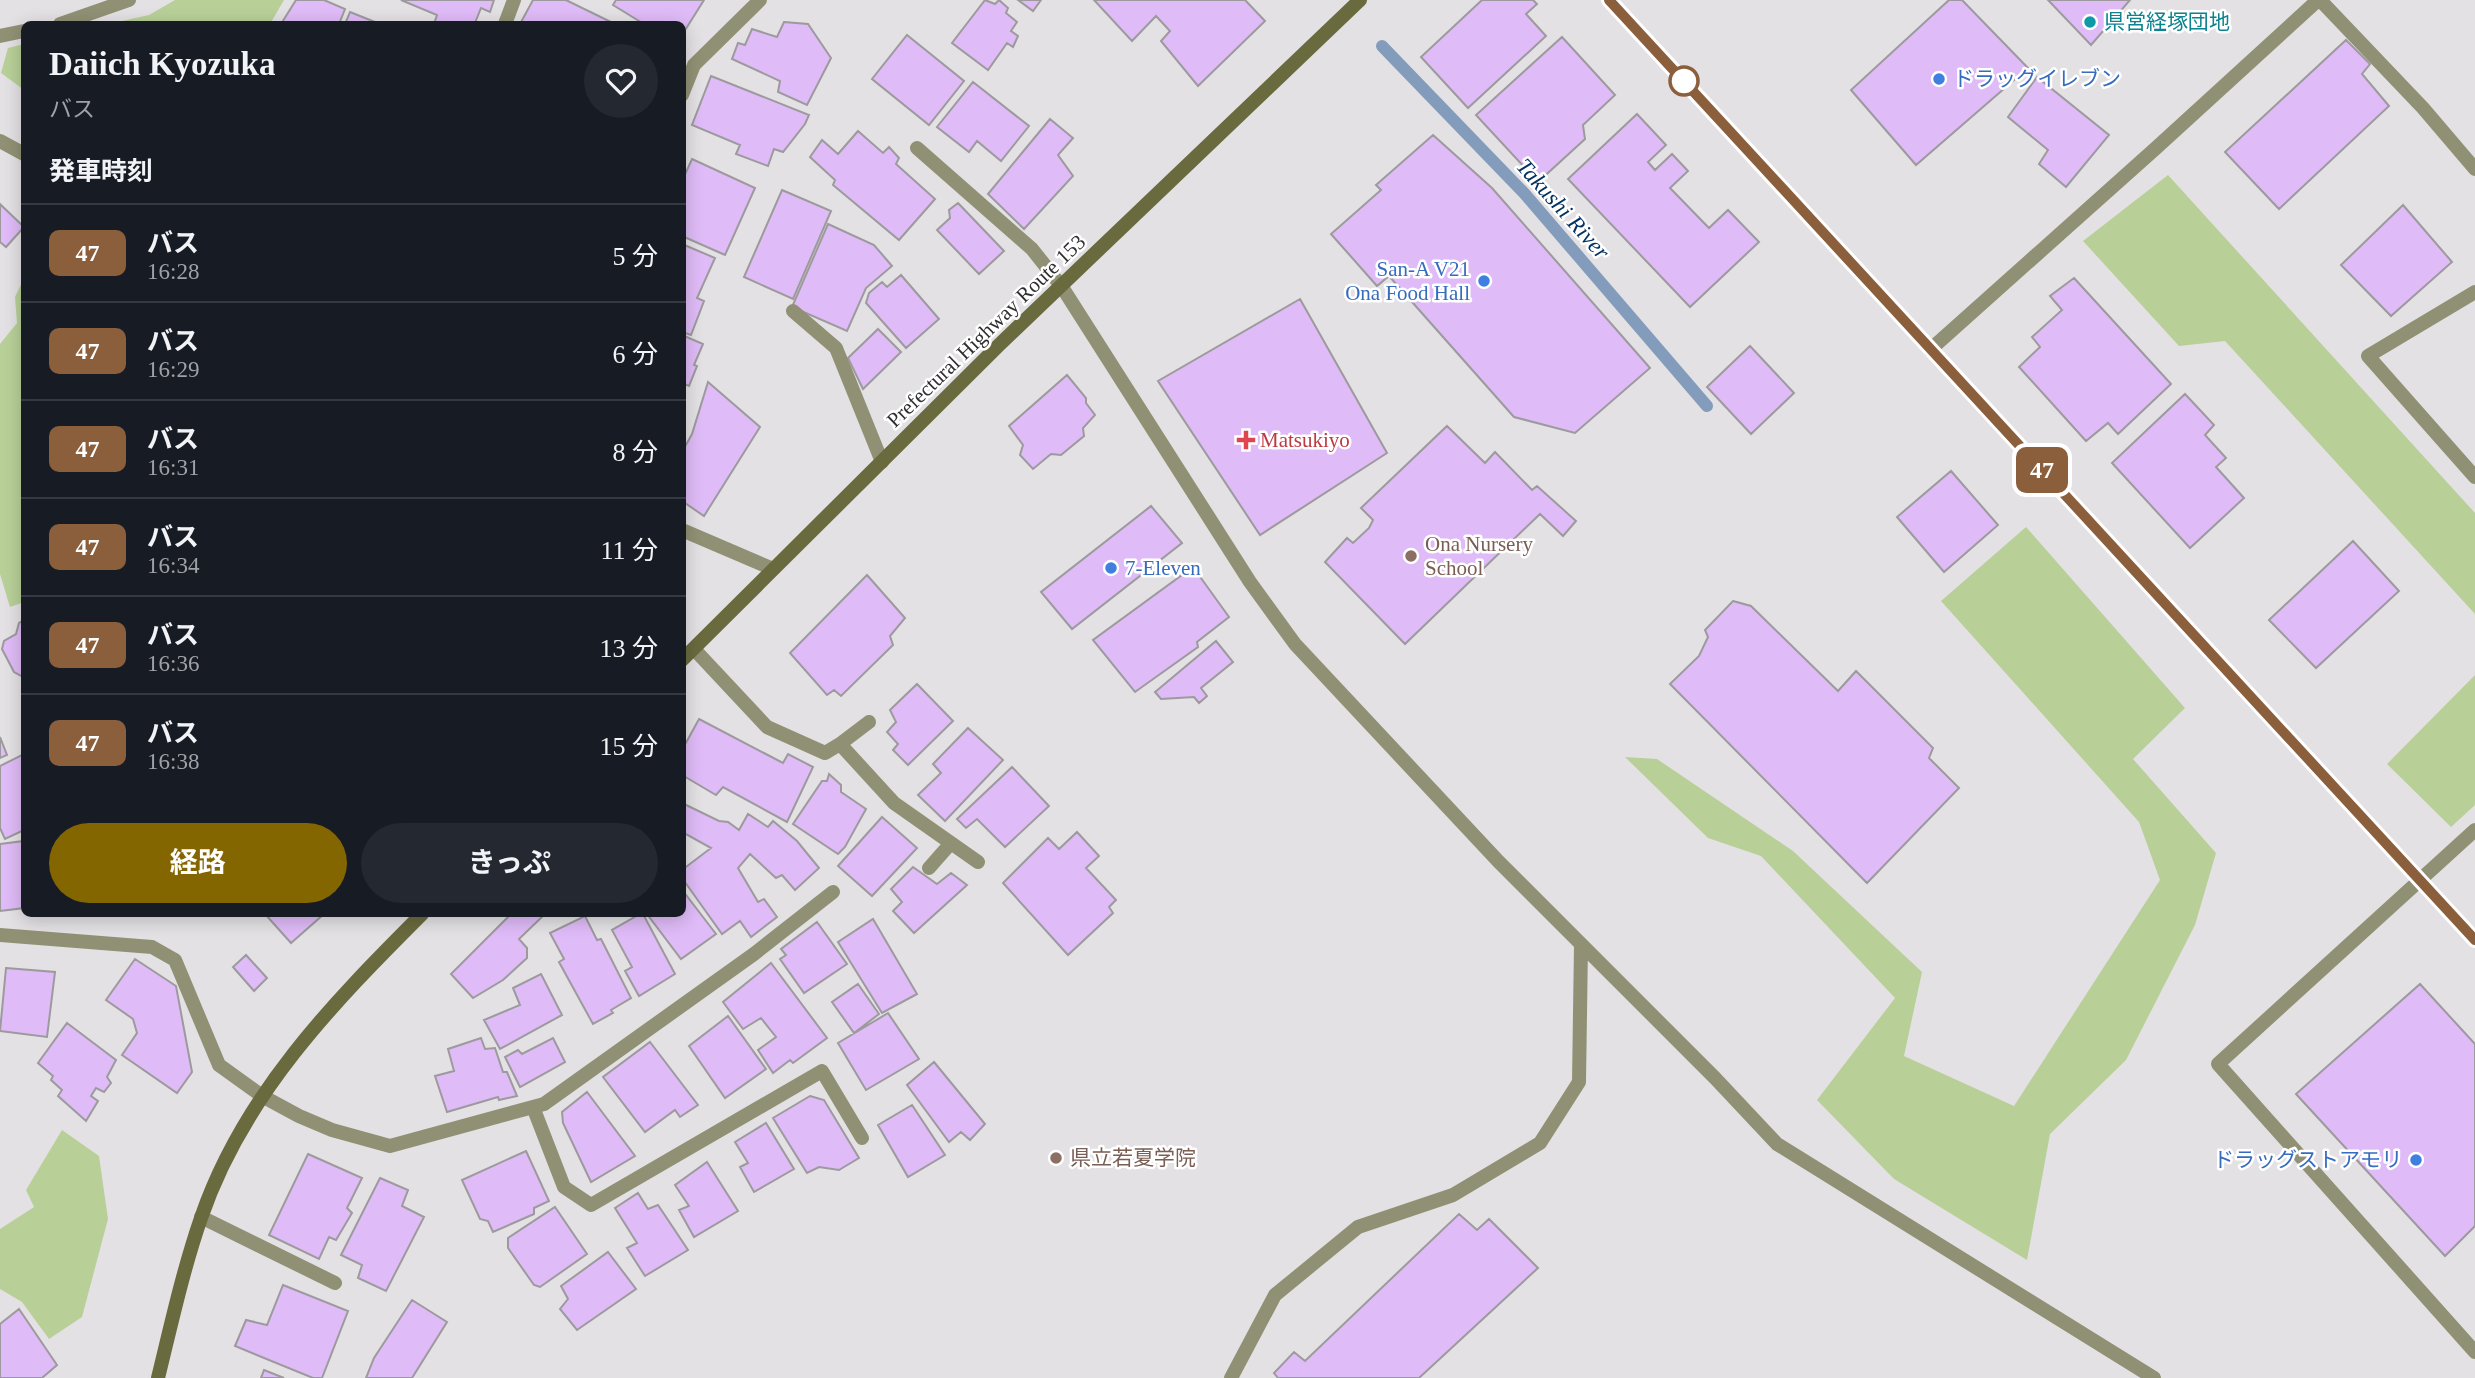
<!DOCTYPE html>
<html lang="ja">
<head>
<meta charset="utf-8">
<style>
  :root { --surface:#171b24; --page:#242831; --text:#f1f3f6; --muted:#9ea1a6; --line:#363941; --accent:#846600 }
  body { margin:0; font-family:"Times New Roman","Noto Sans JP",serif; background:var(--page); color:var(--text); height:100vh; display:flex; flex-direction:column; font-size:26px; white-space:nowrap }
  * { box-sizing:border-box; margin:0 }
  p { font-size:23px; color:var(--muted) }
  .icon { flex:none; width:38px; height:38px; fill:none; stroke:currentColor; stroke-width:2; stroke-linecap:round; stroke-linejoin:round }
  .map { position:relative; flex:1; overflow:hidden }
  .details { position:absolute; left:21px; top:21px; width:665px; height:896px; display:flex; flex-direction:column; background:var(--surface); border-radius:10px; box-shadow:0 4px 18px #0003 }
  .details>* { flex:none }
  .badge { padding:0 14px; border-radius:10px; font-size:24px; line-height:46px }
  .map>.badge { position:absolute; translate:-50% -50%; box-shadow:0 0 0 4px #fff }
  h2 { padding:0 28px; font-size:26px; line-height:63px }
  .round { display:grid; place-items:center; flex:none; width:74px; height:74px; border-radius:37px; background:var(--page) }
  .summary { display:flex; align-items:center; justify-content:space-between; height:119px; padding:0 28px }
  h1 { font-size:33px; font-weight:700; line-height:52px }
  .button { display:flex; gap:14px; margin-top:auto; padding:14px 28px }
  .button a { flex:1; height:80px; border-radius:42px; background:var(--accent); color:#fff; font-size:28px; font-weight:700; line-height:80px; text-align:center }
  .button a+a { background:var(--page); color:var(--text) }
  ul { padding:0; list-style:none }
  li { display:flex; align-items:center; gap:21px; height:98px; padding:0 28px; border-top:2px solid var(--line) }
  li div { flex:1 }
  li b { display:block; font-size:26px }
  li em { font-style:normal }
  li .badge { min-width:77px; font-weight:700; text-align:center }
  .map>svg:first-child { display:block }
  .green { fill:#b8d098 }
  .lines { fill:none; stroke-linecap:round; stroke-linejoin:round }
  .stream { stroke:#839cbb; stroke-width:12 }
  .building { fill:#dfbbf7; stroke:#9c9a9d; stroke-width:2 }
  .street { stroke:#909174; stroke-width:14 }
  .secondary { stroke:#6a6a3f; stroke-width:14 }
  .line-casing { stroke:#fff; stroke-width:16 }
  .line { stroke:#8b5e3c; stroke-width:10 }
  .culture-dot { fill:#0f9aa8; stroke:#fff; stroke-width:2.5 }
  .shop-dot { fill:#3f7fe0; stroke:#fff; stroke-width:2.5 }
  .stop-dot { fill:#fff; stroke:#8b5e3c; stroke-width:3.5 }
  .health-dot { fill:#e0444e; stroke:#fff; stroke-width:2.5 }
  .education-dot { fill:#8d6e63; stroke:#fff; stroke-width:2.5 }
  .labels { text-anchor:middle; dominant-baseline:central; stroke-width:5; stroke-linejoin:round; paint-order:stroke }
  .culture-label { font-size:21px; fill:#0d838f; stroke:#fff; text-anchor:start }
  .shop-label { font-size:21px; fill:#366cbe; stroke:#fff; text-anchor:start }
  .street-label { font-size:21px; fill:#302f30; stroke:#fff }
  .health-label { font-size:21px; fill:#be3a42; stroke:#fff; text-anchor:start }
  .education-label { font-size:21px; fill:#785e54; stroke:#fff; text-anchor:start }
  .water-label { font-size:23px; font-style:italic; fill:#033161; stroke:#fff }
</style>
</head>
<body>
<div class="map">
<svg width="2475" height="1378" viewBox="0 0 2475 1378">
  <rect width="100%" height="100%" fill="#e3e1e4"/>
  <path class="green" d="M175,0H284L270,24H108L149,15Z
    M24,44V90L1,73L8,48Z
    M2168,175L2475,513V614L2225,341L2179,346L2083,241Z
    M24,278V602L10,607L0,574V344L17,323L15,297Z
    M2026,527L2185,708L2133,759L2216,853L2195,925L2126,1060L2050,1134L2027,1260L1894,1179L1817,1100L1895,998L1761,856L1708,838L1625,757L1657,759L1793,851L1922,972L1904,1056L2014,1106L2160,880L2139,822L1941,601Z
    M2475,675V805L2451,827L2387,764Z
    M62,1130L99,1156L108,1219L82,1317L49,1339L22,1302L0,1289V1229L34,1207L26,1190Z"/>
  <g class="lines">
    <path class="stream" d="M1382,46L1524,193L1707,406"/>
  </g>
  <path class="building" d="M296,0H324L345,9L339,24H281Z
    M401,0H494L490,12L481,8L475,23L480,24H434L437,15Z
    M533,0H566L615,24H520Z
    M616,0H704L682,35V24H644L613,5Z
    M985,0L995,4L999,0L1008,8L1006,13L1017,22L1011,31L1018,36L1013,47L1007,43L988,70L952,43Z
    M1018,0H1041L1033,11Z
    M1094,0H1245L1265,21L1198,86L1161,41L1170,31L1156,16L1132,41Z
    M1482,0H1533L1537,4L1526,14L1546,36L1468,108L1421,57Z
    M1949,0H1962L2028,68L1916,165L1851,90Z
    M2048,0H2130L2091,45Z
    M350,12L380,24H345Z
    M784,22L808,24L831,58L807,105L778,92L780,81L732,59L738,43L745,45L752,29L777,37Z
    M907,35L964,81L929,125L872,79Z
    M1562,37L1615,95L1583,125L1585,139L1538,182L1476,115Z
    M2346,40L2370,64L2362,74L2389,106L2279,209L2225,152Z
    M711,76L809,115L805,124L783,152L774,149L768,166L736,154L740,145L692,125Z
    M2037,77L2109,135L2066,187L2039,164L2048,150L2008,117Z
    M973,82L1029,126L1001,161L977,141L969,152L937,127Z
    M1637,114L1666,145L1648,162L1655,170L1672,154L1688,171L1670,188L1709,228L1728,210L1759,242L1690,307L1568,179Z
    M1050,119L1073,138L1058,155L1073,176L1024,229L988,194Z
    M858,131L883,153L889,147L899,158L896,164L935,199L899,240L833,185L835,180L810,157L822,140L838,154Z
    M1433,135L1492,188L1650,368L1575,433L1514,417L1389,276L1377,286L1331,234L1381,190L1376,185Z
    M692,159L755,188L725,255L682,236V181Z
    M782,190L831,211L793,299L744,277Z
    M958,203L1004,251L979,274L937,230L950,218L949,210Z
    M0,204L24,227L6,247L0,242Z
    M2403,205L2452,262L2391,316L2341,265Z
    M828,224L874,245L892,266L866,288L847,331L792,307Z
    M682,244L715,258L697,298L704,301L691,335L682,332Z
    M901,275L939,319L906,348L866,303L869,293L882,282L887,287Z
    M2074,278L2171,384L2118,434L2108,423L2086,441L2019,367L2040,347L2032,337L2062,310L2050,296Z
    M1300,299L1387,453L1260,535L1158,381Z
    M878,329L901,352L863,389L848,358Z
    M682,335L703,344L694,365L697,366L689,386L682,383Z
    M1750,346L1794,393L1751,434L1707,387Z
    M1067,375L1086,398V403L1095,415L1083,428L1084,436L1061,455L1051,454L1033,469L1020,455L1023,445L1009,426Z
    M708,382L760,427L704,516L682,501V452L692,434Z
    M2185,394L2214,425L2205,435L2226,458L2216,467L2244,498L2190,548L2112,463Z
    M1447,426L1485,463L1495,452L1532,490L1537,486L1576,521L1563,536L1540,514L1405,644L1325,562L1347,538L1353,543L1369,528L1373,520L1361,508Z
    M1951,471L1998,525L1944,572L1897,517Z
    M1151,506L1182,543L1072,629L1041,592Z
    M2353,541L2399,591L2316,668L2269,620Z
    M1193,567L1229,617L1197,642L1198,647L1135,692L1093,640Z
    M867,575L905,618L890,636L893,645L841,696L834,690L827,695L790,653Z
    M1733,601L1751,606L1838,691L1856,671L1933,748L1929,758L1959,788L1867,883L1670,684L1699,656L1708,637L1705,630Z
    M24,620V690L22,684L23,677L14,672L2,649L4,641L16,634L19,623Z
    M1216,641L1233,662L1201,688L1207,696L1199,703L1194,697L1161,699L1155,692Z
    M917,684L953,721L908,765L893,750L898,744L887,732L896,722L890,710Z
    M699,719L783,763L788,754L813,767L787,822L723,787L716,795L682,775V750Z
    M968,728L1003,760L945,821L918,795L941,773L933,764Z
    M0,737L7,755L0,758Z
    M24,754V830L5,839L0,828V766Z
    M1012,767L1049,806L1005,847L977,819L966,828L957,819Z
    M829,774L841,785V792L866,809L845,847L838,854L793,824L822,781H827Z
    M682,803L719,821L728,822L739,830L748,814L768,827L773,821L797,841L819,868L795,890L782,875L776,878L750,854L738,868L758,902L764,899L777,917L751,937L740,921L722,934L682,878V870L711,848L682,832Z
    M882,817L917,848L872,896L838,866Z
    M1077,832L1099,856L1086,868L1116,900L1109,907L1113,913L1068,955L1003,883L1048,838L1059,849Z
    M24,841V908L0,911V844Z
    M913,867L937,884L951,873L967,885L914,933L893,911L902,902L891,889Z
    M683,891L716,934L681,959L647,914H682Z
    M265,914H324L291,943Z
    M511,914H545L519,939L527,948V958L503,980L473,998L451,974Z
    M640,914H643L675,974L639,996L625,971L632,967L612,930Z
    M585,916L597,940L601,939L631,998L611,1010L613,1013L593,1024L559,962L564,959L550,933Z
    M873,919L917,994L882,1013L838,942Z
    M817,922L847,964L804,993L780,959L786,955L781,949Z
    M246,955L267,978L254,991L233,967Z
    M135,959L176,986L192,1072L177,1093L122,1055L137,1033L133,1019L106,1000Z
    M771,963L827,1038L793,1063L790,1060L773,1073L758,1050L776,1037L761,1018L743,1029L723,1002Z
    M6,968L55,972L47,1037L0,1031Z
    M541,974L562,1015L500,1049L484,1020L520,1005L513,988Z
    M858,984L879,1014L854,1033L832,1002Z
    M2420,984L2475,1044V1226L2445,1256L2296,1094Z
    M888,1013L919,1059L866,1090L838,1043Z
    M728,1016L766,1069L725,1098L689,1046Z
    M67,1023L116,1060L107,1077L111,1083L104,1092L96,1088L91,1096L98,1101L86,1121L58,1096L62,1090L51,1080L53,1076L38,1063Z
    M481,1038L485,1049L495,1048L503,1072H507L517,1096L499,1100L498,1097L447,1112L435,1076L454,1071L448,1049Z
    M553,1038L565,1062L520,1087L505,1057L518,1050L522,1054Z
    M650,1042L698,1105L680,1117L675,1110L645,1132L603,1077Z
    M934,1062L985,1124L970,1140L961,1132L949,1142L907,1085Z
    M587,1092L635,1156L591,1182L563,1123L562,1112Z
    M810,1096L824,1100L859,1158L839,1170L819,1167L807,1173L773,1118Z
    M912,1105L945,1155L908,1177L878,1125Z
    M766,1123L794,1169L754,1192L740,1167L748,1163L735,1142Z
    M526,1151L549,1201L534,1208V1214L493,1232L488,1221L480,1219L462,1180Z
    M308,1154L362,1178L347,1208L352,1213L336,1240L329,1237L319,1259L269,1235Z
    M707,1162L738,1211L694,1237L679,1210L689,1206L675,1185Z
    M380,1178L408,1190L402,1206L424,1217L386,1291L358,1278L362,1265L341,1255Z
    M638,1193L648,1209L658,1205L688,1250L645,1276L627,1248L637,1243L615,1208Z
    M555,1207L587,1254L540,1287L534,1285L508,1248V1238Z
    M1459,1214L1477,1230L1489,1219L1538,1268L1419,1378H1278L1274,1373L1294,1352L1305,1361Z
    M608,1252L636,1289L577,1330L560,1309L568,1299L561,1286Z
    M283,1285L348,1311L322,1378H313L235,1346L246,1320L267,1325Z
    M412,1300L447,1322L412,1378H366L374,1358Z
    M19,1309L57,1365L42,1378H0V1324Z
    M264,1370L284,1378H261Z"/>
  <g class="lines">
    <path class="street" d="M2320,0L2423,108L2475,169
      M60,24L129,0
      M505,24L514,0
      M0,36L24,31
      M682,95L694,65L760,0
      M0,141L24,154
      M917,148L1032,249L1062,287L1250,582L1295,644L1498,861L1715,1078L1777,1144L2154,1378
      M2475,292L2368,356L2475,477
      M793,311L836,348L882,462
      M1931,349L2156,148L2318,0
      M682,530L773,569
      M694,649L767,727L825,753L840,744L894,803L978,862
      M840,744L869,722
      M2475,830L2218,1064L2475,1352
      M929,868L951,843
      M0,935L152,947L175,960L219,1065L262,1096L299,1116L332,1130L390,1146L544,1104L754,954L833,892
      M533,1107L564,1187L591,1205L822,1071L862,1138
      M201,1217L335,1283
      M1231,1378L1275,1295L1358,1227L1453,1195L1540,1143L1579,1082L1581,945"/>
    <path class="secondary" d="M1609,0L2475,940
      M682,660L1000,344L1360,0
      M158,1378C171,1325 183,1270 201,1218C243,1095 333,1003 422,914"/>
  </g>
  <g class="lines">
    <g class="line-casing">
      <path id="line" d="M1609,0L2475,940"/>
    </g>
    <use href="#line" class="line"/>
  </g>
  <circle class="culture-dot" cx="2090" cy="22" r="7"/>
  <g class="shop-dot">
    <circle cx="1939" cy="79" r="7"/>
    <circle cx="1484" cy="281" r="7"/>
    <circle cx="1111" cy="568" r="7"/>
    <circle cx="2416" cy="1160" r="7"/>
  </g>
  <circle class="stop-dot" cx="1684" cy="81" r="14"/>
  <path class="health-dot" d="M1242.5 429.5h7v7h7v7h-7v7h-7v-7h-7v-7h7z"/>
  <g class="education-dot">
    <circle cx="1411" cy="556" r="7"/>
    <circle cx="1056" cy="1158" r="7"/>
  </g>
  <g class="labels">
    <g class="culture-label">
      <text x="2104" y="22">県営経塚団地</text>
    </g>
    <g class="shop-label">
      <text x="1953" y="79">ドラッグイレブン</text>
      <text x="1470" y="269" text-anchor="end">San-A V21<tspan x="1470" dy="24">Ona Food Hall</tspan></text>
      <text x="1125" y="568">7-Eleven</text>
      <text x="2402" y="1160" text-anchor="end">ドラッグストアモリ</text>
    </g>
    <g class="street-label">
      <text transform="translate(986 331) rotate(-44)">Prefectural Highway Route 153</text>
    </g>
    <g class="health-label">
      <text x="1260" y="440">Matsukiyo</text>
    </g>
    <g class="education-label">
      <text x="1425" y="544">Ona Nursery<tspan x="1425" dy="24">School</tspan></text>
      <text x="1070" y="1158">県立若夏学院</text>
    </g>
    <g class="water-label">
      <text transform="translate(1563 209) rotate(48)">Takushi River</text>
    </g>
  </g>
</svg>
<b class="badge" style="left:2042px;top:470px;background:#8b5e3c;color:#fff">47</b>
<section class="details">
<div class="summary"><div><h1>Daiich Kyozuka</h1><p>バス</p></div><a class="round"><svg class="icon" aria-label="heart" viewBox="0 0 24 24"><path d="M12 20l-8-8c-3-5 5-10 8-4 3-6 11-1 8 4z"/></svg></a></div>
<h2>発車時刻</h2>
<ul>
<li><span class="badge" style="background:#8b5e3c;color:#fff">47</span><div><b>バス</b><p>16:28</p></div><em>5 分</em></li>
<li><span class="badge" style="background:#8b5e3c;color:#fff">47</span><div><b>バス</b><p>16:29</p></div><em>6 分</em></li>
<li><span class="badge" style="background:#8b5e3c;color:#fff">47</span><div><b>バス</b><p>16:31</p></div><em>8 分</em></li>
<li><span class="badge" style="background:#8b5e3c;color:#fff">47</span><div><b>バス</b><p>16:34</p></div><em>11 分</em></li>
<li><span class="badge" style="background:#8b5e3c;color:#fff">47</span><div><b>バス</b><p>16:36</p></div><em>13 分</em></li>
<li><span class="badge" style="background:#8b5e3c;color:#fff">47</span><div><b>バス</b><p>16:38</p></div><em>15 分</em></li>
</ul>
<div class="button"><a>経路</a><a>きっぷ</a></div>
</section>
</div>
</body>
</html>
